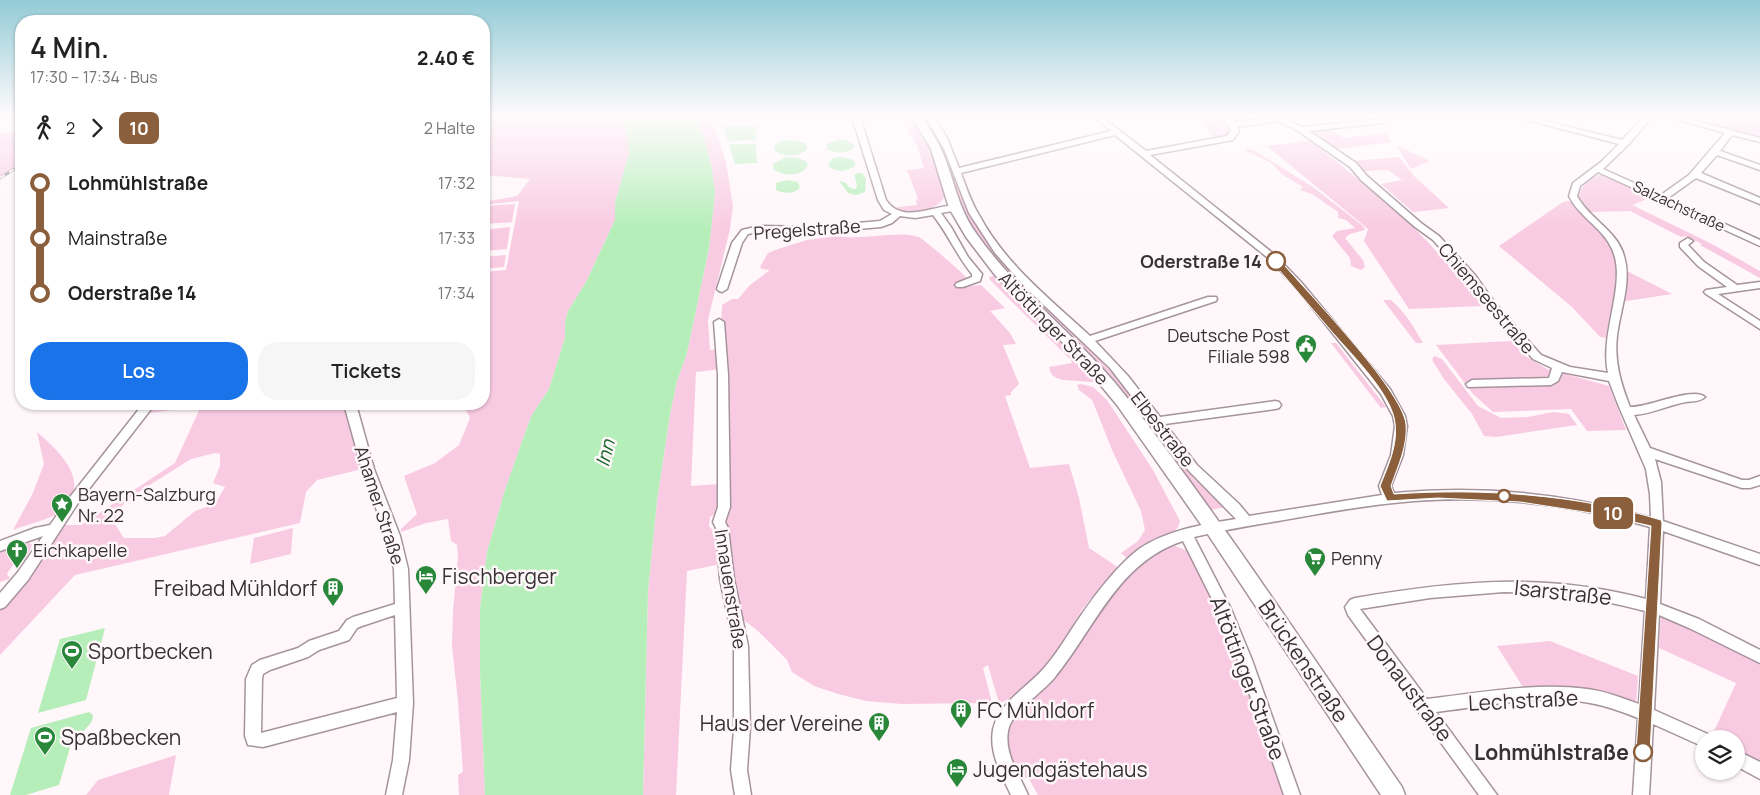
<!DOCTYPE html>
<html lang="de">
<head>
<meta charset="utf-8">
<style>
  :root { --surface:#fff; --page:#f6f6f6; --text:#222; --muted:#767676; --accent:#1a73e8 }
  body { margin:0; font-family:Manrope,sans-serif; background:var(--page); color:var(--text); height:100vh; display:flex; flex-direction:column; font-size:19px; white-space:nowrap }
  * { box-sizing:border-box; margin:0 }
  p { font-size:16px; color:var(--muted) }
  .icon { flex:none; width:28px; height:28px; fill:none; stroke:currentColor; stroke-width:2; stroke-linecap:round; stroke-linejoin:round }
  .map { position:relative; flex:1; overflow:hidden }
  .side { position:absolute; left:15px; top:15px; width:475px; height:395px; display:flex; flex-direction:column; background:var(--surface); border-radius:20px; box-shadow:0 1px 4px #0004 }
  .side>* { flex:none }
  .badge { padding:0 10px; border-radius:8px; font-size:18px; line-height:32px }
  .controls { position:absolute; left:1695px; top:730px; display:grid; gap:10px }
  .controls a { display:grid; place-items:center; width:50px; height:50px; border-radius:50%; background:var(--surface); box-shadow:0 1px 4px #0004; font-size:25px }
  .map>.badge { position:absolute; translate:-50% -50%; box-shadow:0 0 0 2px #fff }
  .legs { display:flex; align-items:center; gap:8px; height:55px; padding:0 15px; font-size:16px }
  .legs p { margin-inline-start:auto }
  .overview { display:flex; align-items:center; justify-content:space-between; height:85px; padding:0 15px }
  h1 { font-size:28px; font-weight:600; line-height:38px }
  .action { display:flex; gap:10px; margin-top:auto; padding:10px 15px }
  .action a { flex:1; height:58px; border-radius:20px; background:var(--accent); color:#fff; font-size:20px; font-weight:600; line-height:58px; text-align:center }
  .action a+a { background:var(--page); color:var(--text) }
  ul { padding:0 15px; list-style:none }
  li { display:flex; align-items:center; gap:18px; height:55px; font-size:19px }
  li i { display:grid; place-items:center; width:8px; height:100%; margin:0 6px; background:currentColor }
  li i::after { content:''; width:12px; height:12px; margin:-6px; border:4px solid; border-radius:50%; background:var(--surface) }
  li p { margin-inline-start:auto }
  li:first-child i { background:linear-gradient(#0000 50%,currentColor 0) }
  li:last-child i { background:linear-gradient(currentColor 50%,#0000 0) }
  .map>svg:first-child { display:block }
  .green { fill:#f9cbe2; fill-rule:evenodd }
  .water { fill:#b6eeba }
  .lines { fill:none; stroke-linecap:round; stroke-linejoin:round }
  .minor-casing { stroke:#a5949c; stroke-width:3 }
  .secondary-casing { stroke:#a5949c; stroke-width:3 }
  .minor { fill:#fff; fill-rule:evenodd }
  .secondary { fill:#fff; fill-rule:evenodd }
  .rail-casing { stroke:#958e91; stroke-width:3 }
  .rail { stroke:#fff7fa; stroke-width:2; stroke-dasharray:5.5; stroke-linecap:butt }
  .line-1 { fill:#8b5e3c; stroke:#fff }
  .stop-1-dot { fill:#fff; stroke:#8b5e3c; stroke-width:2.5 }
  .labels { text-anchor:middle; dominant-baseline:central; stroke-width:5; stroke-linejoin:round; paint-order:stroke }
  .far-street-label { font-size:15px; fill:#383134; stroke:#fff7fa }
  .street-label { font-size:18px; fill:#383134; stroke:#fff7fa }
  .stop-label { font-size:18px; font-weight:bold; fill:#383134; stroke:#fff7fa; text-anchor:end }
  .poi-label { font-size:18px; fill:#383134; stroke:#fff7fa; text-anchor:start }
  .water-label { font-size:19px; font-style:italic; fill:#156425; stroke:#fff7fa }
  .near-poi-label { font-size:21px; fill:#383134; stroke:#fff7fa; text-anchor:start }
  .near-street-label { font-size:21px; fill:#383134; stroke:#fff7fa }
  .near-stop-label { font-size:21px; font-weight:bold; fill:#383134; stroke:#fff7fa; text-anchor:end }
</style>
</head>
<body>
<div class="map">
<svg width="1760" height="795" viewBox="0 0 1760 795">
  <rect width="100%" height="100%" fill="#fff7fa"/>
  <path class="green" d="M484,117H622L629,142V154L615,202V220L586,282L568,311L565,323V338L549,389L532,415L526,430L505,490L487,552L480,608V673L485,795H459L458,775L463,772L458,701L452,646L453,612L458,555L457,545L451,541L448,519L426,523L401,532V529L417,514L404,476L435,463L459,445L470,418L463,404H484V272L506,270L519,201L484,205V202L517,196L530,179L484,175Z
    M695,117H711L726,162L733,206L730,229L708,320L710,350L720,349L722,369L696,372L691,486L719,484V511L710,517L709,526L718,537L721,564L687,571L676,795H643L648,591L657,501L670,414L677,381L687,353L709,248L715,193L711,163L703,135Z
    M900,117H913C929,143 940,167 944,198C933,213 906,216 891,208L917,205L916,200L918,199L907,170L924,168L917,146Z
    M921,117H925L947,157L961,197L969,214L994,251L1014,275L1081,340L1114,375L1194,479L1225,507L1211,510C1177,463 1145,414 1106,371C1070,331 1024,298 991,255C980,240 968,223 960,207C946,177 940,144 921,117Z
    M1200,117H1222L1230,134L1213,138Z
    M1706,117H1760V139L1700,122Z
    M21,129V164L0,177V134Z
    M1330,129L1343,138L1387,133L1391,142L1336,149L1309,131Z
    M1310,141C1346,169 1383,198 1416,230C1440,254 1461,280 1483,306L1409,309L1364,241L1368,229L1267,146Z
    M1396,145L1430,161L1411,169Z
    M1245,148L1255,151L1313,187L1363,226L1365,230L1350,234L1345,238L1363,260L1365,267L1361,270L1351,266L1350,258L1332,236L1337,231L1355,228L1346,220L1338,218V212L1312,194L1300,190L1303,187L1283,175L1270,162L1246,151Z
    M1399,157L1414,176L1449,208L1413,212L1381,184L1402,180L1388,170L1365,171L1353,161Z
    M1604,173L1655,196L1632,205L1712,244L1760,271V278L1700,245L1702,244L1686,236L1681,237L1630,211L1590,212L1579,198C1580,185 1592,177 1604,173Z
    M1568,201L1572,202L1609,240C1626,269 1610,307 1606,338L1600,337L1572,307L1499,246L1563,202Z
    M515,204L512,222L484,224V206Z
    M510,227L507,249L484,251V230Z
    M838,236C865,241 893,230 919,237C923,239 962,272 966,277L962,287L981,285L1005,308L990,311L1010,333L1016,344L1003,345L1019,384L1011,392V395L1005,396L1030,468L1069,464L1079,498L1089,548L1119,568C1109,579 1098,590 1088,602C1060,638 1046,689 999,703L988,665L983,668L992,703L902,704L866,701L838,694L814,686L792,672L787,660L758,631L741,618L728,555L721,327L722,305L732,299H738L749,286L770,270L762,269L760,267L768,253L778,249L807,240Z
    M506,255L504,267L484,269V257Z
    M1625,271L1629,272L1672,294L1620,302Z
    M994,276L1038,317L1083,362L1098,381C1091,383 1085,381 1078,381C1067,380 1051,382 1049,367L1072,363L1071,360L990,280L989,277Z
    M1383,300H1391C1405,312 1414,327 1423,343H1416Z
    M1512,341L1524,355L1547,369L1609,386L1626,430L1587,431L1571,409L1493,412L1473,394L1436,345Z
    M1331,343H1336L1386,407L1381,408Z
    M1434,356L1442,359L1478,406L1501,418L1528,417L1553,412L1569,414L1577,425L1496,437L1484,436L1472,414L1444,379L1432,360Z
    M1081,384L1093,387L1107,400L1153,470L1180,521L1178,527L1173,533L1143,547L1128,559L1121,553L1138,541L1145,530L1141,511L1112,450L1099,417L1092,400L1079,390L1077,385Z
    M155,404H207L208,408L224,404H346L362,467L358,470L317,480L306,492L300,523L75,575L0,655V609L22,584L61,525H81L175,463L201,406L150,413ZM215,453L220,454V466L213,483L225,487L215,504L195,511L165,536L155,538H124L114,523L115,518L126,500L191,459Z
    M37,432C60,452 94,483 60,512C54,518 23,526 13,530L32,495L44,464Z
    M293,528L291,554L250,564L254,538Z
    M29,543L32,544V546L25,560L15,563L7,573L8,576L10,577L9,579L0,582V552Z
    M1175,546L1191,552L1198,562L1253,695L1286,795H1038L1028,777L1020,781C1010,755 1002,740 1015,713L1110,595L1138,566L1145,559L1167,547Z
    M1665,615L1760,661V767L1736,753V739L1711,738L1736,683L1659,648L1661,616Z
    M1550,641L1638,676L1636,704L1526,692L1497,646Z
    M176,755L169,795H86L98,780Z"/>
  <path class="water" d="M622,117H695L703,135L711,163L715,193L709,248L687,353L677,381L670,414L657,501L648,591L643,795H485L480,673V608L487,552L505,490L526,430L532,415L549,389L565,338V323L568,311L586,282L615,220V202L629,154V142Z
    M723,126H757L756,140L728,141Z
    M792,140L806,143L807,149C799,157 785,157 775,151L774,146L781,141Z
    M837,140H846L854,145V148C846,154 836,154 827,149V144Z
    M729,144H756L757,163L735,164Z
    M786,157L799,158L807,162L808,165C802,177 784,176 774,170L773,164Z
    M839,157L852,159L856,165C848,172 836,173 828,166L831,159Z
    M862,173L866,179L865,192L856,195L848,193L839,181L845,182L850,188L856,189L857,185L854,174Z
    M787,180L798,182L800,188C793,194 784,194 776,190V183Z
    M105,628L86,700L38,713L60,639Z
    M89,712L93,715C93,726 83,727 80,739L72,741L59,785L26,795H10L31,728Z"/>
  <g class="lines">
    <g class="minor-casing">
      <path id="minor" d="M852,117H860L886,200C904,226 934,203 958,206V210L941,213L951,227L968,257L982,274L980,281L963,287H957L955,285L957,283L972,277V274C957,256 948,234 933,215L915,218L900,216L892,223L881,227L812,233L759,232L748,234L742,243L727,289L722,292L719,291L717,289L732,243L742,230L759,226L812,227L880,221L892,214L884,210L878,200Z
        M926,117H934L947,138L959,168L1111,131L1094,117H1102L1146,151L1227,136L1231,131L1224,120L1228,117H1244L1233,120L1234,122L1281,117L1302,127L1386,119L1387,121L1383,123L1309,131L1356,163L1367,176L1421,223L1439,236L1475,275L1495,303L1541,355L1570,367L1608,373C1599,332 1628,283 1612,249C1603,228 1579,217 1569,196L1573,183L1601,162L1619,144L1516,117H1529L1622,140L1644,117H1652L1628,145L1603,169L1661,195L1689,175L1725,133L1669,117H1681L1760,138V142L1732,135L1720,151L1760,165V170L1717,155L1701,173L1760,198V204L1696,178L1668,198L1760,240V246L1598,172L1580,186L1577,196C1589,219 1617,230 1624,256C1632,282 1620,310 1617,336C1614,362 1621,384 1630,407C1647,408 1694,386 1705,397C1700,402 1693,401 1686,402C1668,405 1652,414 1634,415L1650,448L1742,480H1749L1760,476V485L1750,488H1742L1655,459L1661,482L1663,521L1760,554V565L1663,531L1660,604L1699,619L1760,650V663L1689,628L1659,615L1654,710L1710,735L1711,739H1704V747L1653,724L1649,795H1633L1638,718C1623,712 1607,706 1590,703C1540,694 1486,706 1436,712L1497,795H1479L1348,615L1345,607L1350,600L1355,598C1457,581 1544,572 1646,599L1650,527C1574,505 1494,495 1414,501C1374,504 1334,511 1295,518C1261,524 1227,529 1194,537L1231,609L1252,660L1300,795H1284L1238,660L1217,609L1183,541C1118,562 1095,628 1055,677C1044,691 1015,710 1009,727C1002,751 1019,774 1028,795H1011C1002,776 989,753 993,730C998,703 1028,687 1045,667C1059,651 1069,632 1082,614C1096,593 1119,564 1139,549C1167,530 1204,524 1236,519L1189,471L1110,368L1026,288L995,253L969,213L944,149ZM1278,121L1298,131L1350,167L1361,180L1415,227L1433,240L1468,279L1487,307L1533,359L1552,368L1549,378L1472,380L1466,384L1468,387L1551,385L1558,381L1562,372L1609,381L1619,407L1646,469L1650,494L1651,518C1567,493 1481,485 1394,493L1391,486L1403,455L1407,426L1405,416L1390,389L1301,282L1274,254L1150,155L1233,140L1239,131L1237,127ZM1115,135L1268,258L1295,286L1381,394L1393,416L1395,426L1391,455L1379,486L1382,495L1249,516L1239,504L1197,465L1165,424L1275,409L1279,408L1281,405L1279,402L1275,401L1160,417L1128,376L1095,341L1216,301L1217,299L1216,297H1208L1090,336C1050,299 1005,264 979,215C971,202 966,187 961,173ZM1504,592C1553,593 1598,598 1645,611L1639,704C1622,698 1605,691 1587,689C1534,682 1480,693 1427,699L1360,609L1430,598Z
        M1688,238L1693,241L1688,245L1704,262L1737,285L1760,282V288L1718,294L1760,321V329L1706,294L1704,292L1706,290L1727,287L1698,266L1680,247V243Z
        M719,319L724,322L728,375L730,507L725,522L728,528L734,579L748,646L750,728L747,770L751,795H735L731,770L734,728V646L720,579L716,528L713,522L718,507V375L714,322Z
        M143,404H155L78,503L28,580L5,607L0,609V593L18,572L43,536L0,551V541L35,528L50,525L70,497Z
        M344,404H356L374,469L400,536L408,569L413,703L409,760L402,795H386L393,760L397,712L263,747L248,745L245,736L246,679L252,665L260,660L298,648L309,641L339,631L347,620L353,617L395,604L394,569L386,536L362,469ZM395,615L397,698L261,733L262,679L263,674L270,670L308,657L319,650L349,640L357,628L362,626Z
        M1736,750L1760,762V779L1736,766Z"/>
    </g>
    <g class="secondary-casing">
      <path id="secondary" d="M912,117H922C928,127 936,138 941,149C954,177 957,207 976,233C1019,295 1082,339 1128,399C1225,524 1312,657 1402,787L1405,795H1381L1207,533L1117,405L1079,359L995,275L966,237L949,208L931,149Z"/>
    </g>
    <use href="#minor" class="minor"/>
    <use href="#secondary" class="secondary"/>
    <g class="rail-casing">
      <path id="rail" d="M0,178L21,165"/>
    </g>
    <use href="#rail" class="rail"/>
  </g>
  <linearGradient id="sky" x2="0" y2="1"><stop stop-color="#94cbd6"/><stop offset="0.51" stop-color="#fffbfd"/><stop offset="1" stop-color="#fffbfd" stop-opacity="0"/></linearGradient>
  <rect width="1760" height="228" fill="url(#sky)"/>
  <path class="line-1" d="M1273,259H1279C1305,290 1402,389 1406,424C1408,445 1398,466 1391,486L1394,494C1480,488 1577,494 1661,520L1662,523L1650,752L1648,757L1643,759L1638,757L1636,752L1651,526L1598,514L1520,502L1438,498L1387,501L1380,486C1388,466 1398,445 1395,423C1392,394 1352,355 1333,333C1313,310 1293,286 1273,263Z"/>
  <defs>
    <g id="civic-pin" transform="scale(1.125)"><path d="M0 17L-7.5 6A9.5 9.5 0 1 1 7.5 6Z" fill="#288739" stroke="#fff7fa"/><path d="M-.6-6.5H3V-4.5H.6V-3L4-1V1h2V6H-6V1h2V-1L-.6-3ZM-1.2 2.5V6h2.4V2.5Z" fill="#fff"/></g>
    <g id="sight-pin" transform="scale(1.125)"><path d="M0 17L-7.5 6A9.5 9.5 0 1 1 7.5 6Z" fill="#288739" stroke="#fff7fa"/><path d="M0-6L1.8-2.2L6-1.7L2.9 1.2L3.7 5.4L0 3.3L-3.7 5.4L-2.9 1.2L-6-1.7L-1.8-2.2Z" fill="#fff"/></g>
    <g id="church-pin" transform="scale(1.125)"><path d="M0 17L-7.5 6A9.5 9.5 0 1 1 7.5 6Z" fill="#288739" stroke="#fff7fa"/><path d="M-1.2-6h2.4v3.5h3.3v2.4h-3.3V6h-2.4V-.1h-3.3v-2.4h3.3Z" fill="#fff"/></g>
    <g id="supermarket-pin" transform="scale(1.125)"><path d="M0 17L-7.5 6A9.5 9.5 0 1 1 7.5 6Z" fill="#288739" stroke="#fff7fa"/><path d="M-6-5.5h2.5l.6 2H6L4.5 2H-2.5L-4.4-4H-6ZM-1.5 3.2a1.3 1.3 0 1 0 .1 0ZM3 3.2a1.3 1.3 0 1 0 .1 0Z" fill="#fff"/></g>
    <g id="hotel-pin" transform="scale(1.125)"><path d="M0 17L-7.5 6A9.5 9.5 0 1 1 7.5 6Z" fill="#288739" stroke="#fff7fa"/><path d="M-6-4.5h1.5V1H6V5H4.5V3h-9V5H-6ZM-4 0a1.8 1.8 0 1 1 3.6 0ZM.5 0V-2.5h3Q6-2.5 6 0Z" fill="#fff"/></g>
    <g id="building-pin" transform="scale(1.125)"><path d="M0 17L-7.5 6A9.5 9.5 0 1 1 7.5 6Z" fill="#288739" stroke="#fff7fa"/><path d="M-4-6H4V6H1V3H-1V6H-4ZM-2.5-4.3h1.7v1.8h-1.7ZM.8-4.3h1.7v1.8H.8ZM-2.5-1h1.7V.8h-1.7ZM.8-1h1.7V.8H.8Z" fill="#fff"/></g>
    <g id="stadium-pin" transform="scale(1.125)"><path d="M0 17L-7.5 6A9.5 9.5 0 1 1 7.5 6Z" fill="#288739" stroke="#fff7fa"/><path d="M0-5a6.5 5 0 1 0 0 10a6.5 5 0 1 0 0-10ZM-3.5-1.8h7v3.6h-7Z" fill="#fff"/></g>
  </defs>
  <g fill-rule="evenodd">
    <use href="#civic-pin" x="1306" y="345"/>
    <use href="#sight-pin" x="62" y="504"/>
    <use href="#church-pin" x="17" y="550"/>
    <use href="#supermarket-pin" x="1315" y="558"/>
    <use href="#hotel-pin" x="426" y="576"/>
    <use href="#building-pin" x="333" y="588"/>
    <use href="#stadium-pin" x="72" y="651"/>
    <use href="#building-pin" x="961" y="710"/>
    <use href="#building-pin" x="879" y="723"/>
    <use href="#stadium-pin" x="45" y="737"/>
    <use href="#hotel-pin" x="957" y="769"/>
  </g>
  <g class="stop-1-dot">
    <circle cx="1276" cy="261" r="9"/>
    <circle cx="1504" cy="496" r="6"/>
    <circle cx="1643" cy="752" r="9"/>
  </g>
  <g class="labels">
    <g class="far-street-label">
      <text transform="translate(1679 206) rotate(25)">Salzachstraße</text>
    </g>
    <g class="street-label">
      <text transform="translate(807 229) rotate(-4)">Pregelstraße</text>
      <text transform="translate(1487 298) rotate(50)">Chiemseestraße</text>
      <text transform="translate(1054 328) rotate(46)">Altöttinger Straße</text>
      <text transform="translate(1163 429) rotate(52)">Elbestraße</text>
      <text transform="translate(380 505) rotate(72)">Ahamer Straße</text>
      <text transform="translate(731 589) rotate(81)">Innauenstraße</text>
    </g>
    <g class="stop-label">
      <text x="1262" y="261">Oderstraße 14</text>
    </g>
    <g class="poi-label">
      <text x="1290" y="335" text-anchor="end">Deutsche Post<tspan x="1290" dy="21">Filiale 598</tspan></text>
      <text x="78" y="494">Bayern-Salzburg<tspan x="78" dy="21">Nr. 22</tspan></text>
      <text x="33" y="550">Eichkapelle</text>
      <text x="1331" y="558">Penny</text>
    </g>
    <g class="water-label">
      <text transform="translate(605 453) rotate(-76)">Inn</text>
    </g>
    <g class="near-poi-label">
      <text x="442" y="576">Fischberger</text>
      <text x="317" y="588" text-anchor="end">Freibad Mühldorf</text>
      <text x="88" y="651">Sportbecken</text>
      <text x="977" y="710">FC Mühldorf</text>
      <text x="863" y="723" text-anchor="end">Haus der Vereine</text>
      <text x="61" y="737">Spaßbecken</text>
      <text x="973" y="769">Jugendgästehaus</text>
    </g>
    <g class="near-street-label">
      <text transform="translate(1563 592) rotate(6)">Isarstraße</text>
      <text transform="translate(1304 661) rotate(56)">Brückenstraße</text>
      <text transform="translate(1248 678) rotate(69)">Altöttinger Straße</text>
      <text transform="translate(1410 688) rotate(53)">Donaustraße</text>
      <text transform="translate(1523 700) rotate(-3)">Lechstraße</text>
    </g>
    <g class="near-stop-label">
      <text x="1629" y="752">Lohmühlstraße</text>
    </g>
  </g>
</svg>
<div class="controls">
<a><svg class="icon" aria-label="layers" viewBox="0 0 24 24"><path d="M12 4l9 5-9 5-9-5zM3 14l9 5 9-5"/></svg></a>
</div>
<b class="badge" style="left:1613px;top:513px;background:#8b5e3c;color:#fff">10</b>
<section class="side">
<div class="overview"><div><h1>4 Min.</h1><p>17:30 – 17:34 · Bus</p></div><b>2.40 €</b></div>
<div class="legs"><svg class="icon" aria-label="walk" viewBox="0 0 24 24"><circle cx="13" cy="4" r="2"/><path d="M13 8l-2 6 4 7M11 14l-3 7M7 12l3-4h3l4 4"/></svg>2<svg class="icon" aria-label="forward" viewBox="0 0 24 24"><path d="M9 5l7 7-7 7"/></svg><b class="badge" style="background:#8b5e3c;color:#fff">10</b><p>2 Halte</p></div>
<ul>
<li><i style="color:#8b5e3c"></i><b>Lohmühlstraße</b><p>17:32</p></li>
<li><i style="color:#8b5e3c"></i><span>Mainstraße</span><p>17:33</p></li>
<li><i style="color:#8b5e3c"></i><b>Oderstraße 14</b><p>17:34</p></li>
</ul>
<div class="action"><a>Los</a><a>Tickets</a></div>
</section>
</div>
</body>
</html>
